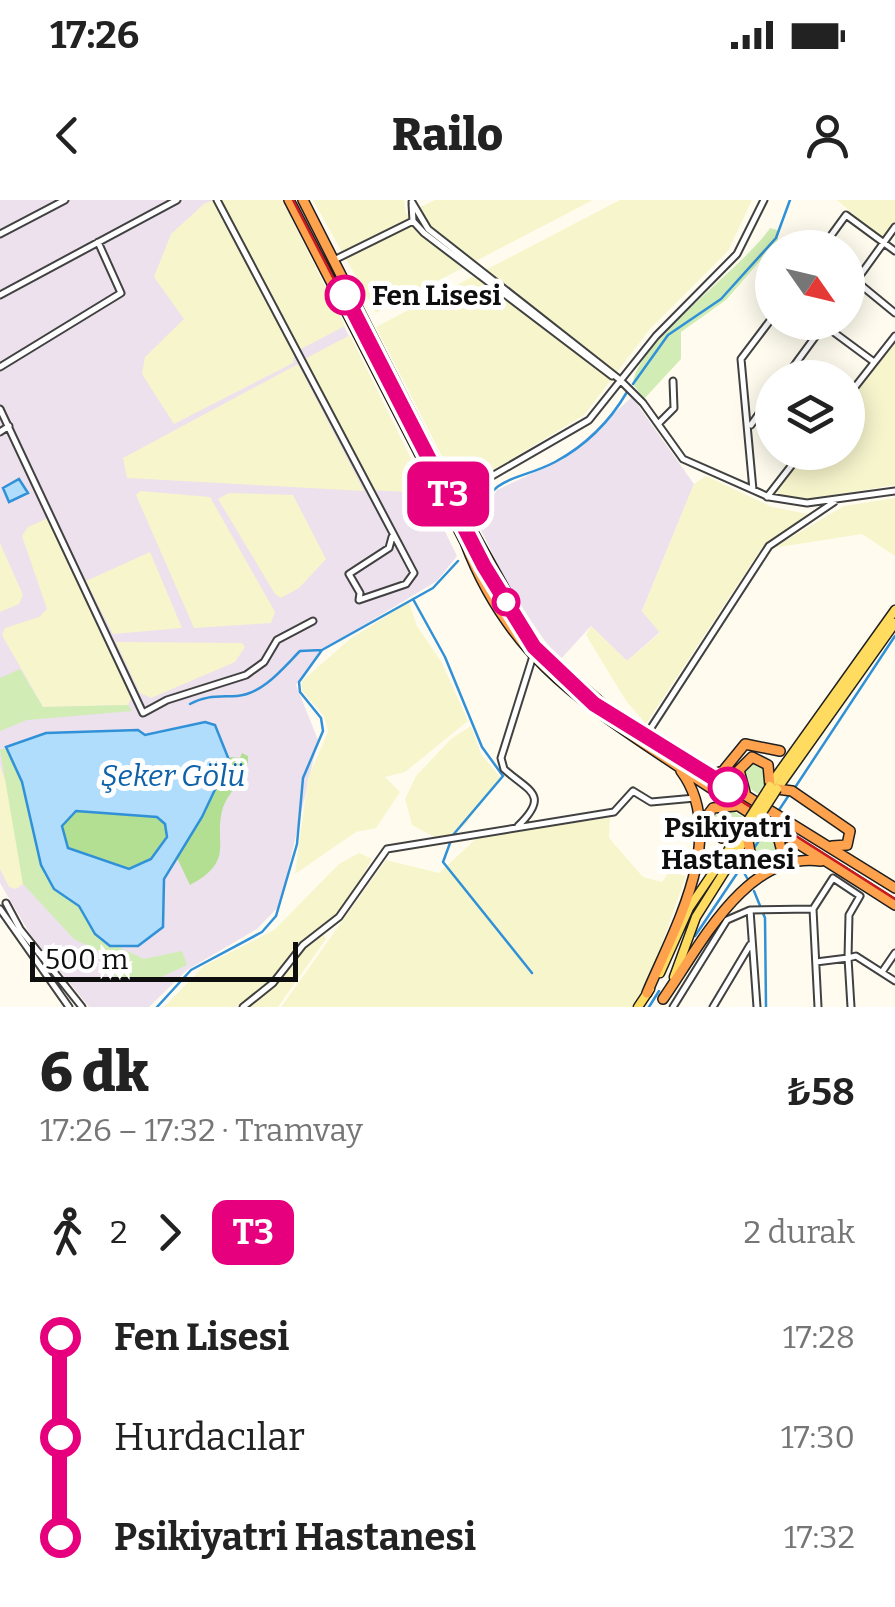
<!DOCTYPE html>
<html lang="tr">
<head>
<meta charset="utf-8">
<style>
  :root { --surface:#fff; --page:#f6f6f6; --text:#222; --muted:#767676 }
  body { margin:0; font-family:Bitter,serif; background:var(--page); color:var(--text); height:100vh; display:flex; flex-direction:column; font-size:38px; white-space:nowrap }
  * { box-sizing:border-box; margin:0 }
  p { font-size:32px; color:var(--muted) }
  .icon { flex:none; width:55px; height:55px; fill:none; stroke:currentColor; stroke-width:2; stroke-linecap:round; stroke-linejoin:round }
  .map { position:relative; height:807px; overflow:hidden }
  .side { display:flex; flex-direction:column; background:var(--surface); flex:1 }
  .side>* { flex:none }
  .badge { padding:0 20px; border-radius:15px; font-size:35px; line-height:65px }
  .needle { width:65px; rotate:124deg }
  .buttons { position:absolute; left:755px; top:30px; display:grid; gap:20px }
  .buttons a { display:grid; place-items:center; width:110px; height:110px; border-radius:50%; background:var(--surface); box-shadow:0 5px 25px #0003; font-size:50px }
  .scale { position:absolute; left:30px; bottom:25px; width:268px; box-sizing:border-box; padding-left:10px; border:5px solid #0e0e0e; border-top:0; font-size:28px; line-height:35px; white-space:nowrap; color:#0e0e0e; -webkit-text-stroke:8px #fff; paint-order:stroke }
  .map>.badge { position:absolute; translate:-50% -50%; box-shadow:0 0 0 5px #fff }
  .legs { display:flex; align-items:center; gap:15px; height:110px; padding:0 40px; font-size:32px }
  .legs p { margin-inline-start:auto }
  .head { display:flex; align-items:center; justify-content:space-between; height:170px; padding:0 40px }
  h1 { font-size:55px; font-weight:800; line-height:75px }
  ul { padding:0 40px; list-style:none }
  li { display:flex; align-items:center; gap:35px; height:100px; font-size:38px }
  li i { display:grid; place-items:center; width:15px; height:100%; margin:0 12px; background:currentColor }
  li i::after { content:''; width:25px; height:25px; margin:-12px; border:8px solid; border-radius:50%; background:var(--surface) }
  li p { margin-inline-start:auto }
  li:first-child i { background:linear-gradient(#0000 50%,currentColor 0) }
  li:last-child i { background:linear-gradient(currentColor 50%,#0000 0) }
  .status { display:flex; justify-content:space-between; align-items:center; height:70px; padding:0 50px; background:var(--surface); direction:ltr }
  .status svg { height:28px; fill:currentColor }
  header { display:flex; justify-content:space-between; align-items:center; height:130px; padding:0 40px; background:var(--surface); font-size:45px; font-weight:800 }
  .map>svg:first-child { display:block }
  .industrial { fill:#ece1ed }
  .farmland { fill:#f7f5cc }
  .green { fill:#d1edb5 }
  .forest { fill:#b3df93 }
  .water { fill:#afddfb; stroke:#3091d8; stroke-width:2.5; fill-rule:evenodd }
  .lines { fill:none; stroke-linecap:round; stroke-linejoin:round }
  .stream { stroke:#3091d8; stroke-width:2.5 }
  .minor-casing { stroke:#414141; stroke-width:9 }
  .major-casing { stroke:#1f1f1f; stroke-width:11 }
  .highway-casing { stroke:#1f1f1f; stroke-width:12 }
  .minor { stroke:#fff; stroke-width:5 }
  .major { stroke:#ffdc5f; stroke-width:8 }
  .highway { stroke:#ffa24d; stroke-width:9 }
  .tram { stroke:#c91b1f; stroke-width:2.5 }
  .major-bridge-casing { stroke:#1f1f1f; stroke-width:11; stroke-linecap:butt }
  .major-bridge { stroke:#ffdc5f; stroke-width:8 }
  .line-1-casing { stroke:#fff; stroke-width:22 }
  .line-1 { stroke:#e6007e; stroke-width:15 }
  .stop-1-dot { fill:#fff; stroke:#e6007e; stroke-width:5 }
  .labels { text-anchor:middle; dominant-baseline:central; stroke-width:10; stroke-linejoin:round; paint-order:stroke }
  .stop-label { font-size:28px; font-weight:bold; fill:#0e0e0e; stroke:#fff; text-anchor:start }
  .water-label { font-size:30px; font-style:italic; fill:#0d62aa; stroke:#fff }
</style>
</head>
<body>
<div class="status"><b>17:26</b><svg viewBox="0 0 49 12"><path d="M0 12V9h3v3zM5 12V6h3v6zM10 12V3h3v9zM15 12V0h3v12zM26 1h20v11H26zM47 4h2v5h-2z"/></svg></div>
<header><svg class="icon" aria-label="back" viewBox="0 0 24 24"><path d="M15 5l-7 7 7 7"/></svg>Railo<svg class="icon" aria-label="person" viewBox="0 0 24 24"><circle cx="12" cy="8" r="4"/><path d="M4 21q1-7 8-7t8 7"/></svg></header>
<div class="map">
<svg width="895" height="807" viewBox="0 0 895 807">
  <rect width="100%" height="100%" fill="#fffcef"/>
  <path class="industrial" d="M0,0H282L457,356L437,381L319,452L296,485L318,540L280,705L257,729L187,770L149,807H89L30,734L0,683Z
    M632,197L694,284L642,411L660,432L627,461L591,426L559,461L512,394L478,324L481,314L497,290L563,259Z"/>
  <path class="farmland" d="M216,0H282L345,126L295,152L293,163L174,224L142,174L145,157L184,119L154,77L171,34L205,3Z
    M313,0H404L406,14L435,0H593L376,113Z
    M620,0H752L728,51L650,129L584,215L478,279L451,274L376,127Z
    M837,0H895V23L884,40Z
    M350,135L428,293L371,290L303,160Z
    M895,139V285L807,299L775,297L773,294L803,253L848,252V198Z
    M298,164L364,291L127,278L123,258Z
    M706,276L772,307L808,314L763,346L646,524L626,501L586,435L591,426L627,461L660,433L642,411L694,284Z
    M140,291L210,297L275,412L271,423L194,428L136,295Z
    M229,293L293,295L326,359L299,388L281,398L275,394L218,299Z
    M895,298V356L862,334L773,348L844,306Z
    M50,317L132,496L128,505L43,507L2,435L5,428L39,417L47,409L22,336L28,327Z
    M0,343L23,395L19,404L0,412Z
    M150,352L182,428L113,434L86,381Z
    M409,402L417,426L442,463L468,521L405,572L385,577L400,592L376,628L356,632L295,674L308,578L328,532L324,516L302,491V481L350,439Z
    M116,442L242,443L245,447L235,462L151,498L140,493Z
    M471,526L481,554L501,578L464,626L440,640L412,625L405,599L416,576L452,538Z
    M0,565L11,598L23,684L16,689L9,687L0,669Z
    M610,618L609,638L643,677L662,682L669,672L686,676L649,780L631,807H281L386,660L439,673L480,635Z
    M359,653L372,659L349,699L320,731L297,747L267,784L236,807H164L204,766L274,730L339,664Z
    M323,734L326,739L278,807H247L271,789L302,749Z"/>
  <path class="green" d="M770,28L777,30L778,40L726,100L681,132V159L644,199L633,184C635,145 745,66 770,28Z
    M20,469L43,507L128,505L132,511L27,520L0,531V478Z
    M6,547L22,582L45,676L82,709L97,737L144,759L182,751L187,765L157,779L115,780L113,758L74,739L23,684L0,550Z
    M753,561L764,563L767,580L758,594L747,586L742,572Z
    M729,609L743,617L726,635L711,627V617Z
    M761,627L776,638L780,649L771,661L754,657L750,647Z"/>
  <path class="forest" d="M242,553L248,556C249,581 228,588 222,611C214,643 235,661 190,685L177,658L230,557L240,558Z
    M76,611L157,617L166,626C168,649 148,662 129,669L70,650C59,636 59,619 76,611Z"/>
  <path class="water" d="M19,279L28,293L9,302L3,288Z
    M205,522L215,525L229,560L202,617L164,679L163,727L138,746H110L95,734L79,706L54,689L41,665L22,582L6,547L46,533L138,530L145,535ZM76,611L157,617L165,624L167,637L151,659L129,669L68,648L62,626Z"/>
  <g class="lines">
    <path class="stream" d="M633,184L668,135L721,99L776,38L790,0
      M476,317C496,272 517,282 555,262C585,246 610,221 627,192
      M413,399L445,457L482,547L503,576L453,635L443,662L532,773
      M190,504C206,495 219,497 237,496C263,494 283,468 300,451L322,450L433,388L458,361
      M794,589L895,436
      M771,622L789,595
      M754,648L767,629
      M742,669L747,678
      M754,691L765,718L766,807
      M695,736L746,660
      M157,807L191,770L262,732L276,716L297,644L303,578L323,531L321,518L300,492L299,482L322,450
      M649,807L659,791"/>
    <g class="minor-casing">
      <path id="minor" d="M217,0L414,373L406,384L359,400L360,393L349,374L389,348L392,337
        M412,2L428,29L619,179L643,203L683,259L769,297L807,303L895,291
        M412,4L413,21L424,33L612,176
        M0,34L65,0
        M822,48L846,15L895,51
        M334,60L413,21
        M856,81L895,113
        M848,92L895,27
        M0,95L177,0
        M820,122L874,162
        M0,167L121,93L98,42
        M785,178L826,122
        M848,196L895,136
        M0,209L143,513L167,500L246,475L264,462L277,440L313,421
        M658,224L674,208L673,181
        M751,225L772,195
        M0,232L9,226
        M753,290L741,159L772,118
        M767,297L802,252
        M454,298L589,220L656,136L737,54L764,0
        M647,534L769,346L834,302
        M518,626C551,594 528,591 504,569L501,558L533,456
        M6,703L20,729L82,807
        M0,709L69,807
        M816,762L848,758L851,807
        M882,772L895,753
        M243,807L273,783L303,745L339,717L387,649L614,612L633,591L651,602L695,598
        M673,807L727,720L750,710
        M713,807L750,745
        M757,807L750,710L813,709
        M818,807L813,709L833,678L860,696L849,715L848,758L856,756L895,781"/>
    </g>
    <g class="major-casing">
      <path id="major" d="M770,585L895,410
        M777,589L895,423
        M660,773L689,708L742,630
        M674,777L696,717L747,636
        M638,807L650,789"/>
    </g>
    <g class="highway-casing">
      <path id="highway" d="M289,0L465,342C509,459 584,503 682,569C752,616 824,659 895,705
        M303,0L454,298L530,435L547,456L614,514L895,688
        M714,574L723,571L745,544L780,551
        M777,589L792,591L850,631L847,645L832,646
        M745,592L739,570L752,557L768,565L770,586
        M735,606L713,608L707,616V627L722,638L742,630
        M747,636L751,657L767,664L782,652L777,632
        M647,793C674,729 729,635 681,571
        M663,799C699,748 746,650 821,661"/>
    </g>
    <use href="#minor" class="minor"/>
    <use href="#major" class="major"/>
    <use href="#highway" class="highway"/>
    <path class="tram" d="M293,0C336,82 378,164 420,246C470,343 512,449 605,514L895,699"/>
    <g class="major-bridge-casing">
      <path id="major-bridge" d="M742,630L770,586
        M747,636L777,589"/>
    </g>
    <use href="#major-bridge" class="major-bridge"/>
  </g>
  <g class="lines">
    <g class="line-1-casing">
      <path id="line-1" d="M345,95L484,366L534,447L594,504L728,587"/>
    </g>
    <use href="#line-1" class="line-1"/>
  </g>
  <g class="stop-1-dot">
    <circle cx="345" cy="95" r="18"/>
    <circle cx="506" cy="402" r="12"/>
    <circle cx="728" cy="587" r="18"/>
  </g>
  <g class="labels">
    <g class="stop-label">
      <text x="372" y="95">Fen Lisesi</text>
      <text x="728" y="627" text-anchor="middle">Psikiyatri<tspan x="728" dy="32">Hastanesi</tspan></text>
    </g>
    <g class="water-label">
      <text x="173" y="576">Şeker Gölü</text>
    </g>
  </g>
</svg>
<div class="buttons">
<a><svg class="needle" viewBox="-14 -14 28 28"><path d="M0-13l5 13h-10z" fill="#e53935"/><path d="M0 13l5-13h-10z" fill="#767676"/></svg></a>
<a><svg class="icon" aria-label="layers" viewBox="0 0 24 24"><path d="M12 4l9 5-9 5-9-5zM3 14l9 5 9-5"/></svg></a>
</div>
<div class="scale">500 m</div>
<b class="badge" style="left:448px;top:294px;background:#e6007e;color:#fff">T3</b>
</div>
<section class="side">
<div class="head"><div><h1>6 dk</h1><p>17:26 – 17:32 · Tramvay</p></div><b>₺58</b></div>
<div class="legs"><svg class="icon" aria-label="walk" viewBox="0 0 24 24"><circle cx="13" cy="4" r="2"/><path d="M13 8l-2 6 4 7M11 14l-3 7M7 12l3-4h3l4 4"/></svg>2<svg class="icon" aria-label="forward" viewBox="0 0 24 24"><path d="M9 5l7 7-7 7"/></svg><b class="badge" style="background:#e6007e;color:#fff">T3</b><p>2 durak</p></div>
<ul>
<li><i style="color:#e6007e"></i><b>Fen Lisesi</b><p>17:28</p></li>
<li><i style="color:#e6007e"></i><span>Hurdacılar</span><p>17:30</p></li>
<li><i style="color:#e6007e"></i><b>Psikiyatri Hastanesi</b><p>17:32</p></li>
</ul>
</section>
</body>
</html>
